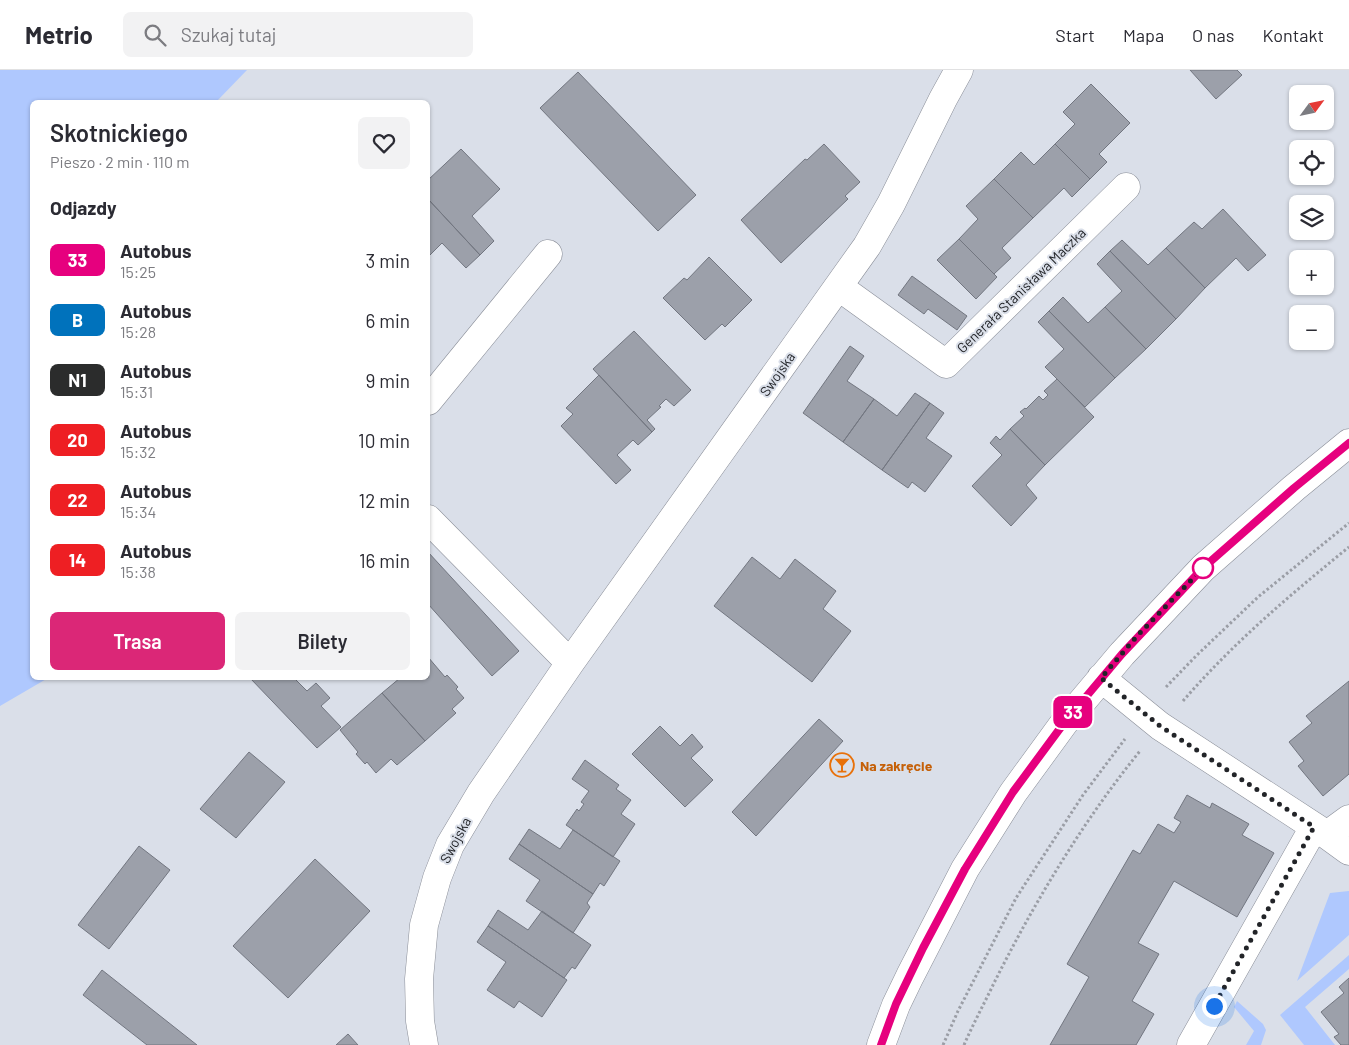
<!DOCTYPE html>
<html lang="pl">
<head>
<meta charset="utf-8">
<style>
  :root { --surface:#fff; --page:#f2f2f3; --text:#2b2b33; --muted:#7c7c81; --line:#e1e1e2; --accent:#db2777 }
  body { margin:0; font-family:Barlow,sans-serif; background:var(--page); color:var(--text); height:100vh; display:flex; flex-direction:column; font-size:19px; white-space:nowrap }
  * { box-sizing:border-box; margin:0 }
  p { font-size:16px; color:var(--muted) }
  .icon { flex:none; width:28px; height:28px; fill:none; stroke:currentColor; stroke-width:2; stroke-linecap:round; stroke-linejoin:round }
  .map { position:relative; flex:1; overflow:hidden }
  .sheet { position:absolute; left:30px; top:30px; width:400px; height:580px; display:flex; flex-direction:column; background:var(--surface); border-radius:8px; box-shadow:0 1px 4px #0004 }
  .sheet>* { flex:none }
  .badge { padding:0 10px; border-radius:8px; font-size:18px; line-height:32px }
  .needle { width:32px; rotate:57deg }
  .tools { position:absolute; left:1289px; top:15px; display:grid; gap:10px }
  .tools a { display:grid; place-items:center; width:45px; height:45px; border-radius:8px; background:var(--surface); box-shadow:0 1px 4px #0004; font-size:25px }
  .you { position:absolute; width:25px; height:25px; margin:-12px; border:4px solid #fff; border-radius:50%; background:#1a73e8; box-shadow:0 0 0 8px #1a73e833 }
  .map>.badge { position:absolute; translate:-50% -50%; box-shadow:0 0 0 2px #fff }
  h2 { padding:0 20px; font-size:19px; line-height:45px }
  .round { display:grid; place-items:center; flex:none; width:52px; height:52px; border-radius:8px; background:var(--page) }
  .headline { display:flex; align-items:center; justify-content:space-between; height:85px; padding:0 20px }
  h1 { font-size:24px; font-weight:600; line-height:38px }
  .primary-button { display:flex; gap:10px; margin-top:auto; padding:10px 20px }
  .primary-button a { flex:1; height:58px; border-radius:8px; background:var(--accent); color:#fff; font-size:20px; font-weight:600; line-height:58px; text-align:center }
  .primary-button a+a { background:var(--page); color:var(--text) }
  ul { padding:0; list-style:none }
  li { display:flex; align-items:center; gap:15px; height:60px; padding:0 20px }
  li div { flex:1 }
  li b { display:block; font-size:19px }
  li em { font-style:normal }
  li .badge { min-width:55px; font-weight:700; text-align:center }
  header { display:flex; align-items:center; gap:30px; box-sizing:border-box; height:70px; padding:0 25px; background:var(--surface); border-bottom:1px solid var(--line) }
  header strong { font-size:24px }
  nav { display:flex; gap:28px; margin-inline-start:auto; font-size:18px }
  .search { width:350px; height:45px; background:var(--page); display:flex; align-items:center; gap:12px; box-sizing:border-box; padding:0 18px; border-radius:8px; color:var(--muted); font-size:19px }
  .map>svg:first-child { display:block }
  .green { fill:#afc8fe }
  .building { fill:#9ca0aa; stroke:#727680 }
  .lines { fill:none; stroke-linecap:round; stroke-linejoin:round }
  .minor-casing { stroke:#8a8e98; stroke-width:29 }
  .path { stroke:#9b9ea6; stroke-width:3; stroke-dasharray:2.5 2.5; stroke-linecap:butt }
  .minor { stroke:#fff; stroke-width:28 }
  .line-casing { stroke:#fff; stroke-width:11 }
  .line { stroke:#e6007e; stroke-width:8 }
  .walk { stroke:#222428; stroke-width:5; stroke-dasharray:0 9 }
  .stop-dot { fill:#fff; stroke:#e6007e; stroke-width:2.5 }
  .labels { text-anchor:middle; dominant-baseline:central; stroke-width:4; stroke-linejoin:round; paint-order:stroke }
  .street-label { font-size:14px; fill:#222428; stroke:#dadfe9 }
  .food-label { font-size:14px; font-weight:bold; fill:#c56008; stroke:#dadfe9; text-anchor:start }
</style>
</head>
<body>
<header>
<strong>Metrio</strong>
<div class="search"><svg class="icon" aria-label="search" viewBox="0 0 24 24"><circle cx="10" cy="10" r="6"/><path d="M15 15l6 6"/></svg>Szukaj tutaj</div>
<nav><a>Start</a><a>Mapa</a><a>O nas</a><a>Kontakt</a></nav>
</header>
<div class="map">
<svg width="1349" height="975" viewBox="0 0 1349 975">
  <rect width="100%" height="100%" fill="#dadfe9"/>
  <path class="green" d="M0,0H247L216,32H32V608H48L0,636Z
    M1349,821V865L1297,911L1330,823Z
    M1349,885V899L1305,937L1335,975H1304L1280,945Z
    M1237,931L1263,954L1266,960L1261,975H1246L1254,961L1234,937Z"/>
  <path class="building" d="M1190,0H1237L1242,5L1216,29Z
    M578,2L696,125L658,161L540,38Z
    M1091,14L1130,53L1099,84L1107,92L1090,109L1055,74L1075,54L1063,42Z
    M824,74L860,112L845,126L848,129L781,193L741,150L805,89L807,90Z
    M1055,74L1090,109L1072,127L1064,118L1033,148L994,109L1021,82L1034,95Z
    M461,79L500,119L472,146L494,171L480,185L428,129V110Z
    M994,109L1033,148L1002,178L1011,188L994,204L959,169L978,149L966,136Z
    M428,129L480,185L466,198L442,173L428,187Z
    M1223,139L1266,185L1248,201L1236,188L1205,218L1166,178L1194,152L1202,159Z
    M959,169L997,207L976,229L937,190Z
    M1122,170L1148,195L1166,178L1205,218L1176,249L1110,181Z
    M1110,181L1176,249L1146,279L1105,237L1122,221L1097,194Z
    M709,187L752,230L725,257L722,254L705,270L663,228L684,208L687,210Z
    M912,206L967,246L957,260L928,239L924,244L898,225Z
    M1063,227L1088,253L1105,237L1146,279L1115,308L1049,241Z
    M1049,241L1115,308L1085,337L1045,297L1064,279L1038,252Z
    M634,261L691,320L674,336L666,329L659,336L661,337L647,350L655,359L652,362L593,299Z
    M850,276L864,286L847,311L874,329L843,372L803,343Z
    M599,305L652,362L638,375L633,370L617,385L631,400L616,414L561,356L573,344L566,338Z
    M1057,309L1094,347L1045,395L1010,359L1024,346L1020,342L1025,338L1026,339L1039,326L1043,330L1048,325L1044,321Z
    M915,323L930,333L882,400L843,372L874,329L897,346Z
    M930,333L944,343L926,368L952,386L925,422L912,412L908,418L882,400Z
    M1010,359L1045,395L1026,415L1037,428L1011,456L972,416L1002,385L990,373L996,366L1000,370Z
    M428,482L519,581L492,606L428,534Z
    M752,487L780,509L795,489L836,521L823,539L851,561L812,612L714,536Z
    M428,587L445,607L447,605L458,617L456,619L464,628L452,639L456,643L425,671L382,623L400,608H428Z
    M250,608H294L307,621L316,613L330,628L321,636L341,657L317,678Z
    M1349,611V704L1323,726L1298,696L1304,691L1289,672L1312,653L1306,646Z
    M382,623L425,671L397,695L391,689L376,703L367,692L365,694L356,684L358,682L340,660Z
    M819,649L843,671L756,766L732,742Z
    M660,656L680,676L692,664L703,677L691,688L713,710L685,737L632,684Z
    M249,682L285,712L236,768L200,739Z
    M585,690L619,715L616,719L631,730L621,744L635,754L613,787L566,755L577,739L579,741L584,734L581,732L589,721L572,709Z
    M1187,725L1210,738L1212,733L1249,754L1242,765L1274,783L1237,847L1174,811L1138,873L1159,884L1132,931L1154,944L1136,975H1050L1089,907L1067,894L1133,780L1140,784L1158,754L1174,763L1181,752L1174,748Z
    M529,759L560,779L573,760L620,791L604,816L600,813L593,824L519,774Z
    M519,774L593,824L587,833L590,837L573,863L526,831L540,810L509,789Z
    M139,776L170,800L109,879L78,855Z
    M315,789L370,841L288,928L233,876Z
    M498,840L528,860L542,841L591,875L575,899L572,897L564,908L488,856Z
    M488,856L567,910L542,947L519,931L514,938L487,920L506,892L477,872Z
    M102,900L197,975H147L83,925Z
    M1349,908V975H1341L1334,967L1339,964L1321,942L1344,923L1339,917Z
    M348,964L358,975H336Z"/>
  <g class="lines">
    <g class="minor-casing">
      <path id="minor" d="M839,217L946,294L1126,117
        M428,331L548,184
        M428,449L570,593
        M1101,608L1160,656L1327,765L1349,781
        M1327,765L1349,749
        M424,975L420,951L419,909L424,855L437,808L450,775L481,723L570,593L867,176L891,134L943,29L959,0
        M881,975L896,935L910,906L965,799L1013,723L1064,653L1122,584L1203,498L1294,418L1349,373
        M1191,975L1314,757"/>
    </g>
    <path class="path" d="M1166,617L1197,585L1258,527L1349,453
      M1183,631C1233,573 1290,525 1349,477
      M943,975L958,941L1016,828L1083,725L1125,669
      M964,975C973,954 984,934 994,913C1034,833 1083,751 1140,681"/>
    <use href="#minor" class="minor"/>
  </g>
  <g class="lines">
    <g class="line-casing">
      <path id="line" d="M881,975L896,934L923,878L965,799L1013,722L1064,653L1122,584L1203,498L1294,418L1349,373"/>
    </g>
    <use href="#line" class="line"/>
    <path class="walk" d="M1203,498L1138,565L1101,608L1160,656L1314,757L1214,936"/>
  </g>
  <defs>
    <g id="bar-ring" transform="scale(1.25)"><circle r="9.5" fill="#dadfe9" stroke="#e8710a" stroke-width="1.5"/><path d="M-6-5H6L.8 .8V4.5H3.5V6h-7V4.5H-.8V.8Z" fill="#e8710a"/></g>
  </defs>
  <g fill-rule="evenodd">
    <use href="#bar-ring" x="842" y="695"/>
  </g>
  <circle class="stop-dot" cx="1203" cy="498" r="10"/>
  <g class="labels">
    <g class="street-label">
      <text transform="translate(1021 220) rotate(-44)">Generała Stanisława Maczka</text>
      <text transform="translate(777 304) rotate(-55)">Swojska</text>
      <text transform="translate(455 770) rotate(-62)">Swojska</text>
    </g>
    <g class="food-label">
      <text x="860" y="695">Na zakręcie</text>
    </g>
  </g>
</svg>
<div class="tools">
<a><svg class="needle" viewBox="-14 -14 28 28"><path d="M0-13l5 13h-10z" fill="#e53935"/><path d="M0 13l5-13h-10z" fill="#7c7c81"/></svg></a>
<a><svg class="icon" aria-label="locate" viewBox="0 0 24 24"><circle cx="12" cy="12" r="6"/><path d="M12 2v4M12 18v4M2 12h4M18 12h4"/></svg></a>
<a><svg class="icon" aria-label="layers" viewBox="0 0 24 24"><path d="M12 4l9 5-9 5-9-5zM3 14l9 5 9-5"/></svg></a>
<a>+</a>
<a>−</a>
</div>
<div class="you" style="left:1214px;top:936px"></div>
<b class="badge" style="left:1073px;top:642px;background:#e6007e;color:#fff">33</b>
<section class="sheet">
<div class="headline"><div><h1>Skotnickiego</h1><p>Pieszo · 2 min · 110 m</p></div><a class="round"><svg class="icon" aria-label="heart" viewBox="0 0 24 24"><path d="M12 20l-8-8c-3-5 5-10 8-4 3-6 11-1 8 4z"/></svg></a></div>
<h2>Odjazdy</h2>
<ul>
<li><span class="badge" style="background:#e6007e;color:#fff">33</span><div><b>Autobus</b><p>15:25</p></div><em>3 min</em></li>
<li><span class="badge" style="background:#0072bc;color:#fff">B</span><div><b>Autobus</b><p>15:28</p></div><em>6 min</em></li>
<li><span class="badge" style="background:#2b2c2c;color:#fff">N1</span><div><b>Autobus</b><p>15:31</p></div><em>9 min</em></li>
<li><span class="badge" style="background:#ee1f23;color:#fff">20</span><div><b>Autobus</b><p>15:32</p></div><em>10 min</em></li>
<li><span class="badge" style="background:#ee1f23;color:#fff">22</span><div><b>Autobus</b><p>15:34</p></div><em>12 min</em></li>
<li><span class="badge" style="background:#ee1f23;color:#fff">14</span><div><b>Autobus</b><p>15:38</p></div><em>16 min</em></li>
</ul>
<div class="primary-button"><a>Trasa</a><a>Bilety</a></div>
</section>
</div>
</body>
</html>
